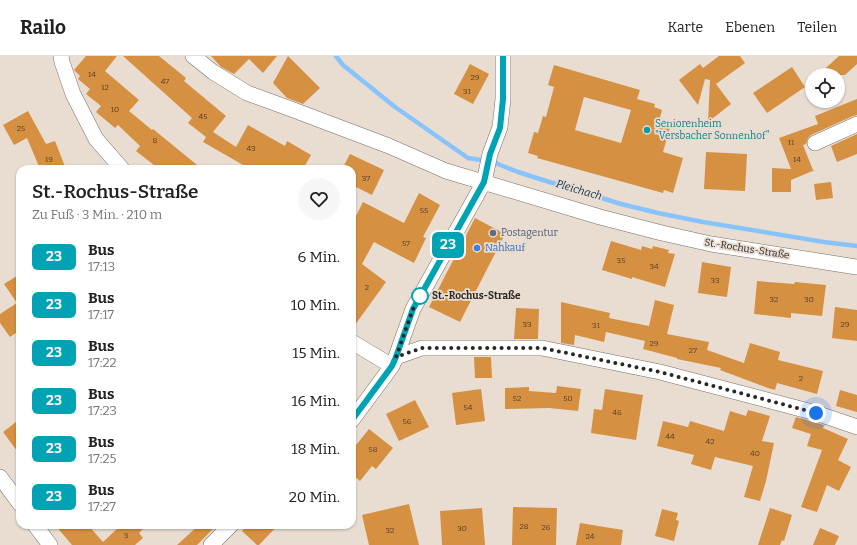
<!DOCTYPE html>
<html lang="de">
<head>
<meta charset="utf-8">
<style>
  :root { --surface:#fff; --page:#f6f6f6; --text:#222; --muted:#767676; --line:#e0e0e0 }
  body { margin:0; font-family:Bitter,serif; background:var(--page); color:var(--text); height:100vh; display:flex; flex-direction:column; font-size:15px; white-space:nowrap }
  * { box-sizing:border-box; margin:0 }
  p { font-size:13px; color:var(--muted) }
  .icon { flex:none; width:22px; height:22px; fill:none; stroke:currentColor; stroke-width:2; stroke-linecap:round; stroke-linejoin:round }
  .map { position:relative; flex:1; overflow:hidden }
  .sheet { position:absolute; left:16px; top:109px; width:340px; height:364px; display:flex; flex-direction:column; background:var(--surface); border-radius:12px; box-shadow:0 1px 3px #0004 }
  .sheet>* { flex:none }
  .badge { padding:0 8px; border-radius:6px; font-size:14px; line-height:26px }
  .tools { position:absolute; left:805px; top:12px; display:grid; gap:8px }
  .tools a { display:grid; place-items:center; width:40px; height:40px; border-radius:50%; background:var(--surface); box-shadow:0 1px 3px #0004; font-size:20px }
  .you { position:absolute; width:20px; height:20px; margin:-10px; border:3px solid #fff; border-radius:50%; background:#1a73e8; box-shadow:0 0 0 6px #1a73e833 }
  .map>.badge { position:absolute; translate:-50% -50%; box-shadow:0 0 0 2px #fff }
  .round { display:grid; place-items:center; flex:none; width:42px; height:42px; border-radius:21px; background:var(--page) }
  .headline { display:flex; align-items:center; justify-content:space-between; height:68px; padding:0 16px }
  h1 { font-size:19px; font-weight:600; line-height:30px }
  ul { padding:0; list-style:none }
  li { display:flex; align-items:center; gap:12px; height:48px; padding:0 16px }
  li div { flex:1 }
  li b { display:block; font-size:15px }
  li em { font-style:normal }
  li .badge { min-width:44px; font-weight:700; text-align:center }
  header { display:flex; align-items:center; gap:24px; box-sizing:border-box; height:56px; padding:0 20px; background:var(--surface); border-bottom:1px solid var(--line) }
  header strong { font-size:19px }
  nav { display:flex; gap:22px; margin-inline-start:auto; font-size:14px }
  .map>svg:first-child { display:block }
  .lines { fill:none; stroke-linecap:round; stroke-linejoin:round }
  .stream { stroke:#88c3fb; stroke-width:4.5 }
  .building { fill:#d69041; fill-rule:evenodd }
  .minor-casing { stroke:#786e64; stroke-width:16 }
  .minor { stroke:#fff; stroke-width:15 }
  .line-casing { stroke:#fff; stroke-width:9 }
  .line { stroke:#00a3b4; stroke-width:6 }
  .walk { stroke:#2b2622; stroke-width:4; stroke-dasharray:0 7.2 }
  .culture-dot { fill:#0f9aa8; stroke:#e9ddd2; stroke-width:1.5 }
  .service-dot { fill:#5c6f8a; stroke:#e9ddd2; stroke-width:1.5 }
  .shop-dot { fill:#3f7fe0; stroke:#e9ddd2; stroke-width:1.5 }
  .stop-dot { fill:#fff; stroke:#00a3b4; stroke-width:2 }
  .labels { text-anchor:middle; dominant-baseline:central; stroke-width:3.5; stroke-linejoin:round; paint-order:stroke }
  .number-label { font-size:8px; fill:#56402a }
  .culture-label { font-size:10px; fill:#0d838f; stroke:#e9ddd2; text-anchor:start }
  .service-label { font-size:10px; fill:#4e5e75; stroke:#e9ddd2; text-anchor:start }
  .shop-label { font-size:10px; fill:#366cbe; stroke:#e9ddd2; text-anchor:start }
  .street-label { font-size:10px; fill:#2b2622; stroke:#e9ddd2 }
  .stop-label { font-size:10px; font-weight:bold; fill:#2b2622; stroke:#e9ddd2; text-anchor:start }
  .water-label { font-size:11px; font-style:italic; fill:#0c2c47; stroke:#e9ddd2 }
</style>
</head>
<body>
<header>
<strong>Railo</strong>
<nav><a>Karte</a><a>Ebenen</a><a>Teilen</a></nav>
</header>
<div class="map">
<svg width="857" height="489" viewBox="0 0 857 489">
  <rect width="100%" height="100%" fill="#e9ddd2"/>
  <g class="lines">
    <path class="stream" d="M336,0L343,9L395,51L468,102L493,106L518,116L543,124L621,148L658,157L703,166L824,186L857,190"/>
  </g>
  <path class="building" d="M86,0H117L105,15L139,44L129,55L152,74L153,73L202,113H159L136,95L140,90L118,69L115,72L96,56L101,50L86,38L90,33L78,23L80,20L74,14Z
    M123,0H159L186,22L184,25L226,60L213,76L236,91L248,69L285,90L287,85L311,99L303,113H250L203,86L206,81L188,67L192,62Z
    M211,0H277L263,17L249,3L234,18L221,11Z
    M288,0L320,32L303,48L287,42L273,27Z
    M719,0H740L745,7L716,28L731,48L708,66L710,24L705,23L698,49L679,24L700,8L703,12Z
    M839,0H857V8L845,19H818Z
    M470,8L489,18L473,48L454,38Z
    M554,9L640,34L637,43L655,48L654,51L662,54L659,65L671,68L663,96L683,102L673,137L664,134L663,137L537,102L538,100L528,97L534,76L538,77L543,60L546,61L554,31L548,29ZM584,41L631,54L621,87L575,74Z
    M792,11L805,31L767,57L753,37Z
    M857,43V59L853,60L811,79L808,82L806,88L803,89L813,114H815L791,124V136H772V112L791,113L779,82L818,68L815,60Z
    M28,55L46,88L55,85L66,113H40L27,82L14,89L3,69Z
    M857,78V98L837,106L831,90Z
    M706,96L747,98L745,135L704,133Z
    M350,98L384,114L372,139L352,129V113H342Z
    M831,126L833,142L816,144L814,128Z
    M419,137L440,149L423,181L426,182L414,207L374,186L362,208L386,226L352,273V168L363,146L404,167Z
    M475,162L505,178L460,266L429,251Z
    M611,185L641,194L642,190L652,193L653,190L669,194L668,197L675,198L665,231L632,221V223L602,214Z
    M702,206L731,211L727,241L698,237Z
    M20,218V274L10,281L0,267V258L17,247L4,228Z
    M757,225L794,228L795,226L826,229L822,260L791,257V262L754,258Z
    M655,244L674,249L667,278L709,286L707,294L744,307L750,287L780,296L778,304L823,315L817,338L777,327L775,334L768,332L720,314L721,312L677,303V302L643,293L645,285L606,276L604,286L575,279L574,289L561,287V246L610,257L609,262L649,270Z
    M835,251L857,254V285L832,282Z
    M516,252L539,253L538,283H514Z
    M474,301H491L492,322H475Z
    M557,330L581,333L578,355L549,352L505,353V332L529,331V335L556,337Z
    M481,333L485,365L456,369L452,337Z
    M605,333L643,339L636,384L591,377L594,353L602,354Z
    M840,334L857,339V356L836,350Z
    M415,344L429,371L399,385L386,358Z
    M748,354L770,360L762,385L774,387L766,425L760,445L744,441L753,410L715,401L711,414L691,408L694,399L657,390L663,365L688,371L690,365L724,375L730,355L746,360Z
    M796,361L824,369L823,372L848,383L838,404L851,411L839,435L827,429L817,456L801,451L822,394L807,390L811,378L792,372Z
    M20,363V399L3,376Z
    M369,373L393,392L376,413L372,410L360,425L352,418V394Z
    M409,448L419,489H369L362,459Z
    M513,451L557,452L556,489H512Z
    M482,452L485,489H442L440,455Z
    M770,452L792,459L784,485L782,484L780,489H758Z
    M662,453L678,457L676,464L679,465L674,485L655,480Z
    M580,467L623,474L621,489H576Z
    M55,469H88L103,486L121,469H147L139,477L143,482L135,489H72Z
    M199,469H217L197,489H177Z
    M248,469H278L259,489H257L242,475Z
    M820,472L839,480L835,489H813Z"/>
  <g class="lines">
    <g class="minor-casing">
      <path id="minor" d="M61,0L62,6L73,38L96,83L122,113
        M193,0L213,16L247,37L291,53L389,90L446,115L600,161L662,177L711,188L857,211
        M815,87L857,68
        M352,286L392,310
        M396,301L422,292H542L660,316L816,357L857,371
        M352,364L392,310L396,301L413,253L484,126L490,98L500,71L503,43V0
        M0,421L20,448
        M35,469L50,489
        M211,489L231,469"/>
    </g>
    <use href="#minor" class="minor"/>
  </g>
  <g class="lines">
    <g class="line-casing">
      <path id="line" d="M352,364L392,310L396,301L413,253L484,126L490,98L500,72L503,43V0"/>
    </g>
    <use href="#line" class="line"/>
    <path class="walk" d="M420,240L413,253L396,301L422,292H542L660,316L816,357"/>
  </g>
  <circle class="culture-dot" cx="647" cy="74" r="4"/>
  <circle class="service-dot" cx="493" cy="177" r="4"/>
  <circle class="shop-dot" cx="477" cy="192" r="4"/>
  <circle class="stop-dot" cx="420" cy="240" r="8"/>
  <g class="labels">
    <g class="number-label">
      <text x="92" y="18">14</text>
      <text x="475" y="21">29</text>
      <text x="165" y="25">47</text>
      <text x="105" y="31">12</text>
      <text x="467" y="35">31</text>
      <text x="115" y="53">10</text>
      <text x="203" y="60">45</text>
      <text x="21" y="72">25</text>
      <text x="155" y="84">8</text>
      <text x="791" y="86">11</text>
      <text x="251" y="92">43</text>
      <text x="49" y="103">19</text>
      <text x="797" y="103">14</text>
      <text x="366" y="122">37</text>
      <text x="424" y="154">55</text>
      <text x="406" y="187">57</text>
      <text x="621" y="204">35</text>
      <text x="654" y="210">34</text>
      <text x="715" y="224">33</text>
      <text x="367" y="231">2</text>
      <text x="774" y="243">32</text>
      <text x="809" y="243">30</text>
      <text x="527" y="268">33</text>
      <text x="845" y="268">29</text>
      <text x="596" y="269">31</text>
      <text x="654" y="287">29</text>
      <text x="693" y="294">27</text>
      <text x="801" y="322">2</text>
      <text x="517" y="342">52</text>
      <text x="568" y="342">50</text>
      <text x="468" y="351">54</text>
      <text x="617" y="356">46</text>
      <text x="407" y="365">56</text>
      <text x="670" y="380">44</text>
      <text x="710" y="385">42</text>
      <text x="373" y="393">58</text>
      <text x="755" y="397">40</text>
      <text x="524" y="470">28</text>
      <text x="546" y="471">26</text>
      <text x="462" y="472">30</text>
      <text x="390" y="474">32</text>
      <text x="126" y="479">3</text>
      <text x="590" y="480">24</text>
    </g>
    <g class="culture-label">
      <text x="655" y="68">Seniorenheim<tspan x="655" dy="12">"Versbacher Sonnenhof"</tspan></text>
    </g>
    <g class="service-label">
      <text x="501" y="177">Postagentur</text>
    </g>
    <g class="shop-label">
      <text x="485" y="192">Nahkauf</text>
    </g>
    <g class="street-label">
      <text transform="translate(747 193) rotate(9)">St.-Rochus-Straße</text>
    </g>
    <g class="stop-label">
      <text x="432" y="240">St.-Rochus-Straße</text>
    </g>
    <g class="water-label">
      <text transform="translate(579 134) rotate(16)">Pleichach</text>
    </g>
  </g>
</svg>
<div class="tools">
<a><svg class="icon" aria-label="locate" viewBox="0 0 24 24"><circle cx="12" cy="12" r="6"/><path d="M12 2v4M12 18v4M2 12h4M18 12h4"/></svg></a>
</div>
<div class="you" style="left:816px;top:357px"></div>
<b class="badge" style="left:448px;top:189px;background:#00a3b4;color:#fff">23</b>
<section class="sheet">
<div class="headline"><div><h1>St.-Rochus-Straße</h1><p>Zu Fuß · 3 Min. · 210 m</p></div><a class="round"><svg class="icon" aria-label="heart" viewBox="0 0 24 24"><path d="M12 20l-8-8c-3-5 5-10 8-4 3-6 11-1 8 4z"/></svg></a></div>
<ul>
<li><span class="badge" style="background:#00a3b4;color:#fff">23</span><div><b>Bus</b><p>17:13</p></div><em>6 Min.</em></li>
<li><span class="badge" style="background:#00a3b4;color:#fff">23</span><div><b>Bus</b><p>17:17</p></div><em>10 Min.</em></li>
<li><span class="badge" style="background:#00a3b4;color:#fff">23</span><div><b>Bus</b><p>17:22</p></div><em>15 Min.</em></li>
<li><span class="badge" style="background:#00a3b4;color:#fff">23</span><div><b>Bus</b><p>17:23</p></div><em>16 Min.</em></li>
<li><span class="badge" style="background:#00a3b4;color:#fff">23</span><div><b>Bus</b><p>17:25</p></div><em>18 Min.</em></li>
<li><span class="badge" style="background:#00a3b4;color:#fff">23</span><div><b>Bus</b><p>17:27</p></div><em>20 Min.</em></li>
</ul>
</section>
</div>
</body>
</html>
